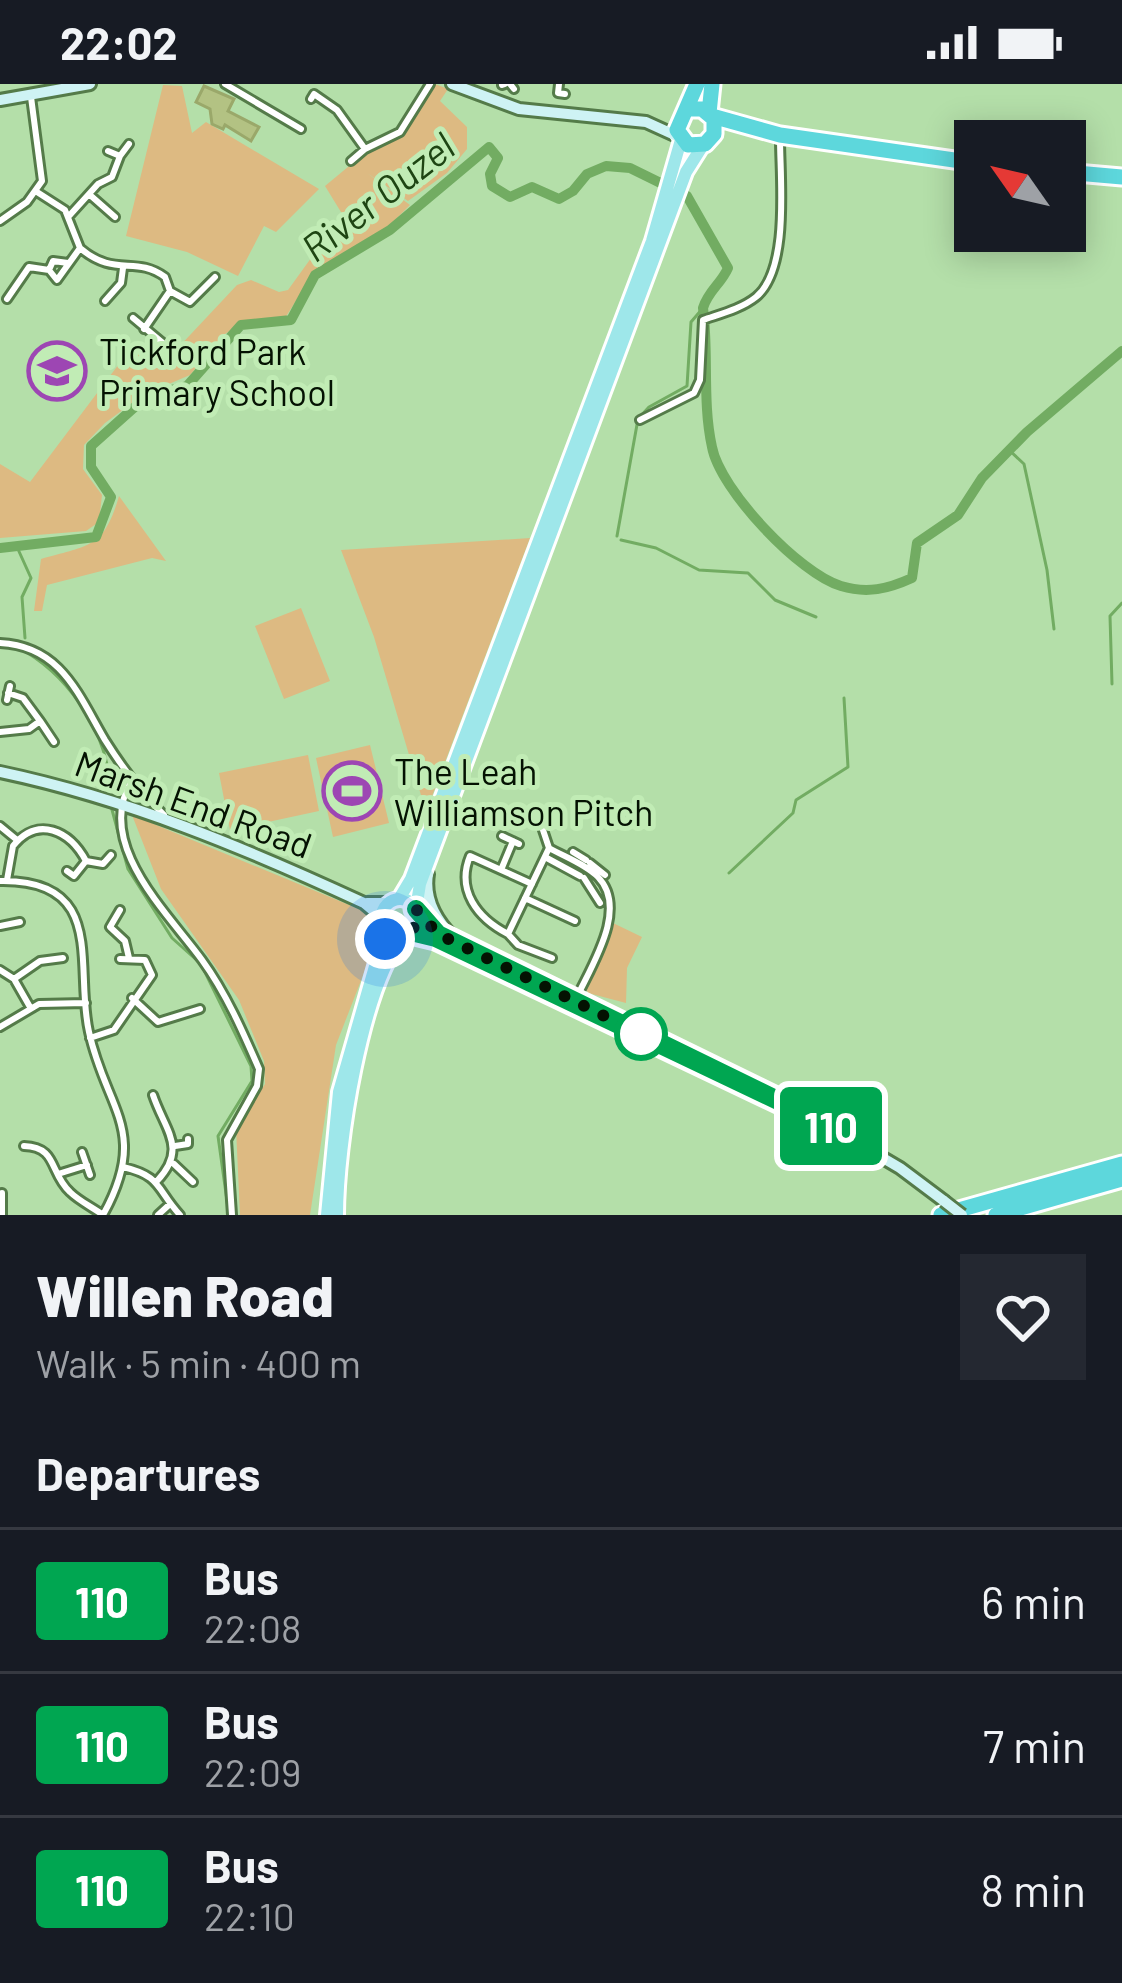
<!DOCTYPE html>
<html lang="en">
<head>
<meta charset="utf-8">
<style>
  :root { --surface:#171b24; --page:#242831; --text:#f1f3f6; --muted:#9ea1a6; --line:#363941 }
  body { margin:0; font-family:Barlow,sans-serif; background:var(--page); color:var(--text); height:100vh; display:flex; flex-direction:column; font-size:45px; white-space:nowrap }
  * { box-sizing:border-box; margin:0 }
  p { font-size:39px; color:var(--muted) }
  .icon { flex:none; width:66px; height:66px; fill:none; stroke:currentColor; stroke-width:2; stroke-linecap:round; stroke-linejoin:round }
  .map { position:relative; height:1131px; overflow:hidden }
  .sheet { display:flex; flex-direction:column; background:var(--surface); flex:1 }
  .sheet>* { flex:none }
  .badge { padding:0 24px; border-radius:9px; font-size:42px; line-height:78px }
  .needle { width:78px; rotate:304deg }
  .tools { position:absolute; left:954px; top:36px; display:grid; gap:24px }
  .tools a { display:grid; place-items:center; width:132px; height:132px; border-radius:0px; background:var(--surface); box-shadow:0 6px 30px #0003; font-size:60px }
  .you { position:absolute; width:60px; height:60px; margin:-30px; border:9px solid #fff; border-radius:50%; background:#1a73e8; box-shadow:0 0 0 18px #1a73e833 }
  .map>.badge { position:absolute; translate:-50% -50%; box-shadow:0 0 0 6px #fff }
  h2 { padding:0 36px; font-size:45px; line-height:108px }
  .round { display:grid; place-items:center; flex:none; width:126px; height:126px; border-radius:0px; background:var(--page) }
  .head { display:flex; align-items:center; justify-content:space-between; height:204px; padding:0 36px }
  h1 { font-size:57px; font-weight:800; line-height:90px }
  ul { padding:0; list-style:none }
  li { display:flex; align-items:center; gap:36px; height:144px; padding:0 36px; border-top:3px solid var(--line) }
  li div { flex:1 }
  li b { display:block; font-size:45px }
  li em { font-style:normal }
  li .badge { min-width:132px; font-weight:700; text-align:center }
  .status { display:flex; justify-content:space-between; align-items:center; height:84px; padding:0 60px; background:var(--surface); direction:ltr }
  .status svg { height:33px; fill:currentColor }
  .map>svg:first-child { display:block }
  .green { fill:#ddba82 }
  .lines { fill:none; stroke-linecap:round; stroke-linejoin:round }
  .stream { stroke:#72ac62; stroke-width:3 }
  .river { stroke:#72ac62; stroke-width:10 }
  .building { fill:#b3c283; stroke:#9aa86a; stroke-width:3 }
  .street-casing { stroke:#547b49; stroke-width:12 }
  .secondary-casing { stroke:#547b49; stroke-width:16 }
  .primary-casing { stroke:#fff; stroke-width:18 }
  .highway-casing { stroke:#fff; stroke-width:21 }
  .street { stroke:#fff; stroke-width:6 }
  .secondary { stroke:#cef3f4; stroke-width:10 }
  .primary { stroke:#9ee7ea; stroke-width:12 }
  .highway { stroke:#5dd7dc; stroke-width:15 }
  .secondary-bridge-casing { stroke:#547b49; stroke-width:16; stroke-linecap:butt }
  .secondary-bridge { stroke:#cef3f4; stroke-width:10 }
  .line-casing { stroke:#fff; stroke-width:27 }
  .line { stroke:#00a651; stroke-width:18 }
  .walk { stroke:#041202; stroke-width:12; stroke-dasharray:0 21.6 }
  .stop-dot { fill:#fff; stroke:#00a651; stroke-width:6 }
  .labels { text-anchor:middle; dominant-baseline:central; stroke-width:10; stroke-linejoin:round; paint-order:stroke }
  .poi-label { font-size:36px; fill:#041202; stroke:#c1ecb5; text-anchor:start }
  .street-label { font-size:36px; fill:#041202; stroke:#c1ecb5 }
  .water-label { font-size:39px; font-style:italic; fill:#1e4513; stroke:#c1ecb5 }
</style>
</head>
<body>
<div class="status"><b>22:02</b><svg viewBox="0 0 49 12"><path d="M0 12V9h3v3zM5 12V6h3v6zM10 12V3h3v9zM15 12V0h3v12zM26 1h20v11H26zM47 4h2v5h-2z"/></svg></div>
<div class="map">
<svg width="1122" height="1131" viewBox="0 0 1122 1131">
  <rect width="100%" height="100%" fill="#b4dfa9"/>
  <path class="green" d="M435,0L448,5L440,17L467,43V65L447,89L408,117L367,89L410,121L389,142L315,187L285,234L246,236L225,250L190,291L143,311L105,339L84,361L83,385L102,411L99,438L86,447L0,454V380L30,398L131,264L160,283L237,201L251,196L279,208L288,206L314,170L352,146L325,102L366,68L404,49Z
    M163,1L182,2L192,49L206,38L319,105L276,148L264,142L238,192L187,168L126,152Z
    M119,412L166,477L152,474L47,501L42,527H34L41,475C90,461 104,464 119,412Z
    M530,454L426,728L374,553L341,466Z
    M301,524L330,597L284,615L255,542Z
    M370,661L389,739L333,753L316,674Z
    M308,671L319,727L230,746L219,689Z
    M132,731L366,828L374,863L336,961L310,1131H240L236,1044L265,1000L264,977L239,916L161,805Z
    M611,838L642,853L627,884L626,919L588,909L585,902Z"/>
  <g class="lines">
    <path class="stream" d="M1009,366L1024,380L1047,486L1054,545
      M617,452L638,335L649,323L687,302L691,238L703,224
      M621,456L656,464L699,486L748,489L775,516L816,533
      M17,463L31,494L22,513L25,554
      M26,568C71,595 112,655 109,709
      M1112,600L1110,532L1122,519
      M111,722L128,785L172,854L201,880L251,982L252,997L218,1052L229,1131
      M729,789L793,729L796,716L848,683L844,614"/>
    <path class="river" d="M0,464L96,453L111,413L91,383V362L147,312L187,302L241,241L291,236L315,191L390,146L489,63L498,74L490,90L492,102L510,113L532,103L559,115L573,107L587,90L606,82L630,84L687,112L728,184C721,200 708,207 703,224C709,269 702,318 712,363C720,406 800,490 841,502C867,510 888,505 912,494L917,459L958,431L982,394L1027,348L1122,267"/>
  </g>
  <path class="building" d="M204,2L234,15L228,27L259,43L251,57L225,41L223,45L212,40L210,25L196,18Z"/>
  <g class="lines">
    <g class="street-casing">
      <path id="street" d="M225,0L301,45
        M510,0L514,5
        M559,0L558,9L565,10
        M502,1L505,0
        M311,15L314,10L337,26L365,65
        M120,72L129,60
        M351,77L365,65L400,48L430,0
        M37,108L65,126L80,164
        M90,111L115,133
        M69,132L98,100L112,93L120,72L108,67
        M0,137L27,118L42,97L31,13
        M80,164C115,194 135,171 165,193L170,207L144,245
        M49,186L53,177L68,179
        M170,207L190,218L215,193
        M7,215L29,183L49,186L57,196L80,164
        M105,217L121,199L123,184
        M133,234L163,259
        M640,336L694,309L700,296L703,236C720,230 741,225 756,213C790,185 780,95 780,55
        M0,559C61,562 78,610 105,656C122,683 141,709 164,731
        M7,616L10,602
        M40,637L54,658
        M0,648L29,645L40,637L23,614L8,609
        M132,696C93,759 168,829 202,876C226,909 243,948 259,985L257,1002L227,1056L232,1131
        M0,742L17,756
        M542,743L549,764
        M502,752L519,760
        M549,764C565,773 585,780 598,793C629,825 591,882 576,915
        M549,764L508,850L518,861L552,874
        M573,768L586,776
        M545,773L580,792
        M590,779L605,791
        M501,786L513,757
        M67,787L74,792L86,777
        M584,794L600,819
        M7,796L13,762C38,731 70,747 86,777L103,780L111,771
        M0,797C108,795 74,883 89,948C106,1026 150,1046 103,1131
        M525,814L575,837
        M120,826L110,843L125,857L129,874
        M0,842L20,838
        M508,850C477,834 456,806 470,772L532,800
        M0,886L14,895L30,923
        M14,895L40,877L63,874
        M132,914L158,938L200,925
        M0,943L39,920L86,919
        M90,954L114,946L152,891L145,876L120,875
        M153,1011C165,1047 188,1064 157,1097
        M24,1062C58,1063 49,1089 70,1108C79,1117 92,1123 103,1131
        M175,1062L188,1060V1055
        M82,1068L90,1091
        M174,1080L193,1098
        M123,1083C162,1092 156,1105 180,1131
        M58,1090L87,1081
        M2,1109V1131
        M158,1131L170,1120"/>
    </g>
    <g class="secondary-casing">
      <path id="secondary" d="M452,0L519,25L646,38L679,53
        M0,16L90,0
        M0,688C128,715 245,764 364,819L382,834
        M428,790C424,815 436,836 453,853
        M367,819H389
        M416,825L438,850L803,1027L900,1084L944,1117
        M411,848L442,857"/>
    </g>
    <g class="primary-casing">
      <path id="primary" d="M399,815L411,795L652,157L681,56
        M382 833a18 18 0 1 1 36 0a18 18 0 1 1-36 0Z
        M416,825L420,800L686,88L703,61
        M327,1131L339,1008L386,844
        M337,1131C337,1062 361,904 404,851"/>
    </g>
    <g class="highway-casing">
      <path id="highway" d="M687,25H702L714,35V50L705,60L688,61L677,46L697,0
        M709,29L712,0
        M712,32L780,51L975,79
        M1065,88L1122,93
        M941,1131L1122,1080
        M996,1131L1122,1095"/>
    </g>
    <use href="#street" class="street"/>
    <use href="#secondary" class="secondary"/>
    <use href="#primary" class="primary"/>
    <use href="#highway" class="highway"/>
    <g class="secondary-bridge-casing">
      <path id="secondary-bridge" d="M944,1117L962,1131"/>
    </g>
    <use href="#secondary-bridge" class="secondary-bridge"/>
  </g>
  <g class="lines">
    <g class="line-casing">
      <path id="line" d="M411,848L436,854L835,1044L438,850L416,825"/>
    </g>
    <use href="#line" class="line"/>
    <path class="walk" d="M385,855L386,844L399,851L411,848L418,836L416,825L438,850L641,950"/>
  </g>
  <defs>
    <g id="school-ring" transform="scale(3)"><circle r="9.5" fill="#c1ecb5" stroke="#9d46b3" stroke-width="1.5"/><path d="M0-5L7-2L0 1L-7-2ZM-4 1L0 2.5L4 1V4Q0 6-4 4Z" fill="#9d46b3"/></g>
    <g id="stadium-ring" transform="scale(3)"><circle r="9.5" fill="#c1ecb5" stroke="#9d46b3" stroke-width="1.5"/><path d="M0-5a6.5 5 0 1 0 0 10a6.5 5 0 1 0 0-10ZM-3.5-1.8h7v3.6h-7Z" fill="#9d46b3"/></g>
  </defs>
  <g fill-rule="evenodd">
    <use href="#school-ring" x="57" y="287"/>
    <use href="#stadium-ring" x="352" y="707"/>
  </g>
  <circle class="stop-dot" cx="641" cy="950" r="24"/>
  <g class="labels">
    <g class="poi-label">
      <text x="99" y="266">Tickford Park<tspan x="99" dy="41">Primary School</tspan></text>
      <text x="394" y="686">The Leah<tspan x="394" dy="41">Williamson Pitch</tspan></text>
    </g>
    <g class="street-label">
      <text transform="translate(194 719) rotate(20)">Marsh End Road</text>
    </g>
    <g class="water-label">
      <text transform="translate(377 112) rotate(-38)">River Ouzel</text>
    </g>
  </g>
</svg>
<div class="tools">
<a><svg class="needle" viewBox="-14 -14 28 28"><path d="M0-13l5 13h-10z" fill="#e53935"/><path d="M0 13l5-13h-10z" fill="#9ea1a6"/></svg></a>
</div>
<div class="you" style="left:385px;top:855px"></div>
<b class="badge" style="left:831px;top:1042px;background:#00a651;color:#fff">110</b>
</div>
<section class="sheet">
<div class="head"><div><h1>Willen Road</h1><p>Walk · 5 min · 400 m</p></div><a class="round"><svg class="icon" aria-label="heart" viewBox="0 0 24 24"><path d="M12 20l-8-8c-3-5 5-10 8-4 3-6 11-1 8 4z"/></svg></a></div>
<h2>Departures</h2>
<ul>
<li><span class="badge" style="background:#00a651;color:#fff">110</span><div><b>Bus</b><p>22:08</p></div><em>6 min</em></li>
<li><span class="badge" style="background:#00a651;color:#fff">110</span><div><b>Bus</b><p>22:09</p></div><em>7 min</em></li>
<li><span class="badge" style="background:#00a651;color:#fff">110</span><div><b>Bus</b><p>22:10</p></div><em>8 min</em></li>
</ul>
</section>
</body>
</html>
